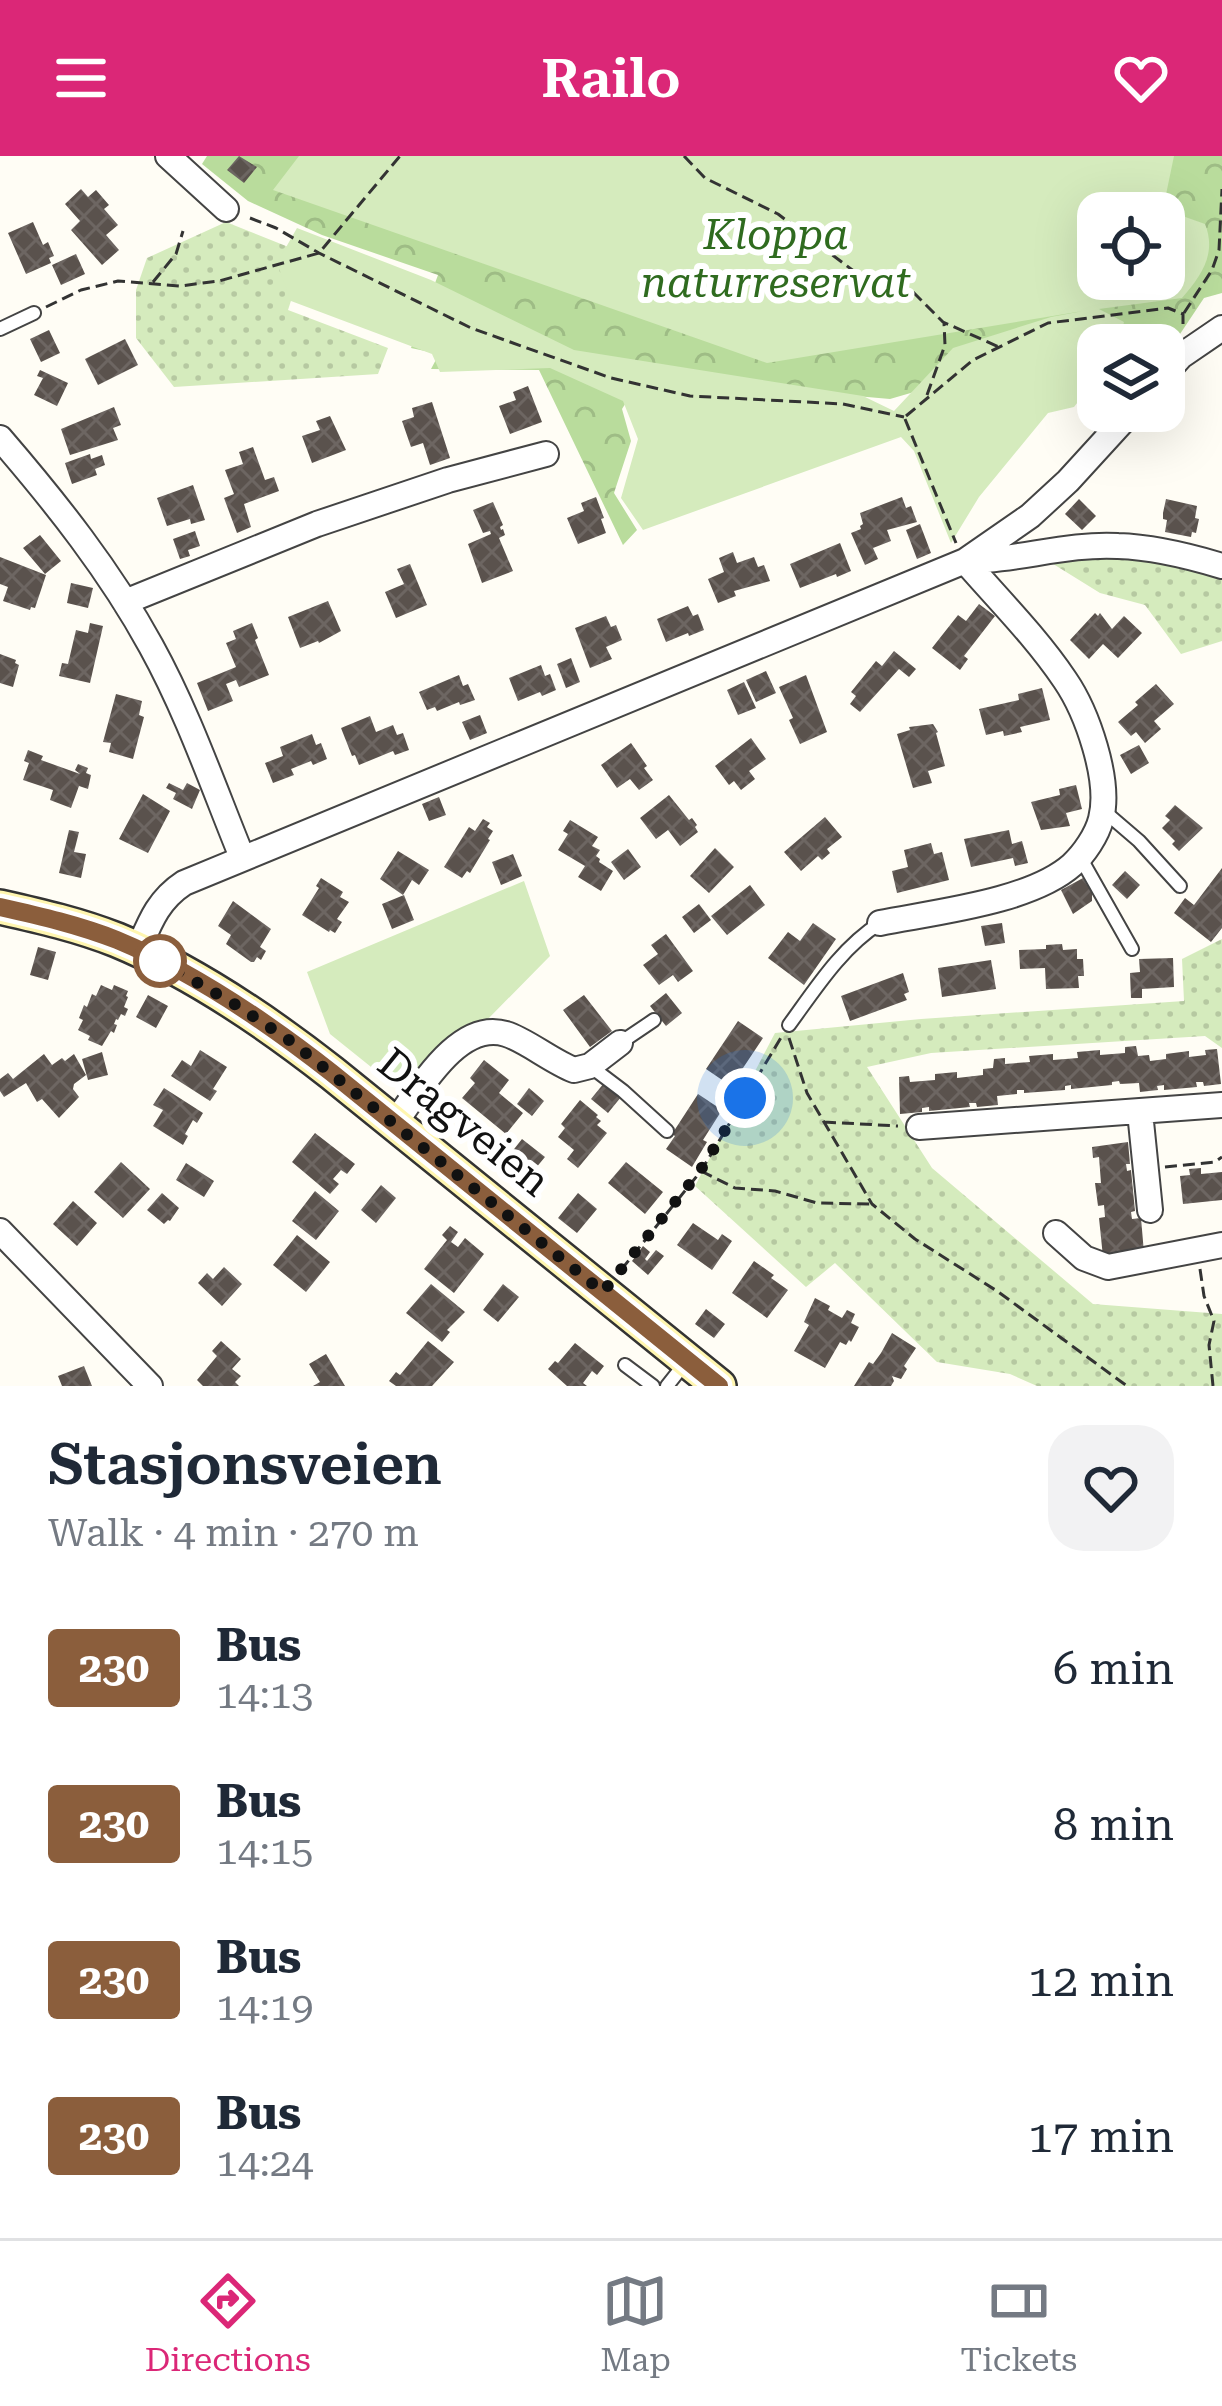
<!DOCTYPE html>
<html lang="en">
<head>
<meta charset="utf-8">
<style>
  :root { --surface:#fff; --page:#f2f2f3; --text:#1f2937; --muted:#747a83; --line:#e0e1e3; --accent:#db2777 }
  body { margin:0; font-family:"Roboto Serif",serif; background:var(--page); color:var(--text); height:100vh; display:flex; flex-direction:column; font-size:45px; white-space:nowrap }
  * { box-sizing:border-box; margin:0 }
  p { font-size:39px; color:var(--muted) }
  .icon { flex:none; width:66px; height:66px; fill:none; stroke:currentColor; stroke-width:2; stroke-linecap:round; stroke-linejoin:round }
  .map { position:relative; height:1230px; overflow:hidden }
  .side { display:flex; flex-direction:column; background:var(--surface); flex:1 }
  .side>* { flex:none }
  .badge { padding:0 24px; border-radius:9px; font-size:42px; line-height:78px }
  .controls { position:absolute; left:1077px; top:36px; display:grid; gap:24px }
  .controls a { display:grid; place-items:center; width:108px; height:108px; border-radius:24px; background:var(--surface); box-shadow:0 12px 48px #0002; font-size:60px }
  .you { position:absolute; width:60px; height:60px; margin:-30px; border:9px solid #fff; border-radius:50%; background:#1a73e8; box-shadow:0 0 0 18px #1a73e833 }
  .map>.badge { position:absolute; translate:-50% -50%; box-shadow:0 0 0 6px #fff }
  .round { display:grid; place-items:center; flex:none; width:126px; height:126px; border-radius:36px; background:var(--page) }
  .overview { display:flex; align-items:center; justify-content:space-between; height:204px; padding:0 48px }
  h1 { font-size:57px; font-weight:600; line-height:90px }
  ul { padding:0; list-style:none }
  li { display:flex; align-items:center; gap:36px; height:156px; padding:0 48px }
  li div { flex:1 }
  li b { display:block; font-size:45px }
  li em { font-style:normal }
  li .badge { min-width:132px; font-weight:700; text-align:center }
  header { display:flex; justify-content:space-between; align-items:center; height:156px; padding:0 48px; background:var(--accent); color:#fff; font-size:54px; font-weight:600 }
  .tab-bar { display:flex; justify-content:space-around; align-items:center; height:168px; border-top:3px solid var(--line); background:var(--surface); font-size:33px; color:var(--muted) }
  .tab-bar a { display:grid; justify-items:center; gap:6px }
  .tab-bar .selected { color:var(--accent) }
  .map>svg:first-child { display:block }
  .grass { fill:url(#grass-dots) }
  .forest { fill:url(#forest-crowns); fill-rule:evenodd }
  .park { fill:#d5ebbd; fill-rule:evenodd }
  .building { fill:url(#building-cross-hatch) }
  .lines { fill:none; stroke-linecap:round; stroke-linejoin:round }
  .lane-casing { stroke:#444; stroke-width:16 }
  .street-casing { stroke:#444; stroke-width:28 }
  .secondary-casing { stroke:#333; stroke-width:38 }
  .path { stroke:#333; stroke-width:3; stroke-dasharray:12 6; stroke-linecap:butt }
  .lane { stroke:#fff; stroke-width:12 }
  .street { stroke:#fff; stroke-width:24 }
  .secondary { stroke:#fff6b0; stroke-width:33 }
  .line-casing { stroke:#fff; stroke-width:27 }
  .line { stroke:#8b5e3c; stroke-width:18 }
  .walk { stroke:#111; stroke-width:12; stroke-dasharray:0 21.6 }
  .stop-dot { fill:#fff; stroke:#8b5e3c; stroke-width:6 }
  .labels { text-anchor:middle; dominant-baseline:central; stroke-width:12; stroke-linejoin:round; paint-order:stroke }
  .park-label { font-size:42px; font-style:italic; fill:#2f6b1f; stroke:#fff }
  .street-label { font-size:42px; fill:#111; stroke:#fff }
</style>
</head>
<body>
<header><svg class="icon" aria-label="menu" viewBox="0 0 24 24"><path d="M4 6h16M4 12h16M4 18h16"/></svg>Railo<svg class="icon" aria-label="heart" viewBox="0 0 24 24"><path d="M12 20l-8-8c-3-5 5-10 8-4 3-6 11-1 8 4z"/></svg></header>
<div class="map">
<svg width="1222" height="1230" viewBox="0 0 1222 1230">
  <defs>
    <pattern id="grass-dots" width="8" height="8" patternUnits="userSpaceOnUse" patternTransform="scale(3)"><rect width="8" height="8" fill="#d5ebbd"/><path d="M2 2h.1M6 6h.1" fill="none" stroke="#b6c8a1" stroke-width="1.8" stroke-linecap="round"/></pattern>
    <pattern id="forest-crowns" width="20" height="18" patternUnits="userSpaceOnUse" patternTransform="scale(3)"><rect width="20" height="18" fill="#b9dc9c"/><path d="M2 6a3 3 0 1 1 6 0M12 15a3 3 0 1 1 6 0" fill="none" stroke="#9ebc85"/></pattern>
    <pattern id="building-cross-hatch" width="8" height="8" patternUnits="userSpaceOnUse" patternTransform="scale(3)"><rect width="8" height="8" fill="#5a524d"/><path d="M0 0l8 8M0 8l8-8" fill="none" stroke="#6d6662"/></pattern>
  </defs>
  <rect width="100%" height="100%" fill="#fffdf5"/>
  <path class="grass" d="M226,66L306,98L288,154L388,192L378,218L174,231L136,182V134L147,102Z
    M1111,399L1157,402L1222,423V485L1181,498L1145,449L1100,437L1050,406Z
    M1222,783V892L1205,880L931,897L867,911L932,1012L1093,1148L1222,1158V1230H1037L1010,1218L937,1206L835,1107L806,1131L695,1030L775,877L921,863L1184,845L1182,803Z"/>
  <path class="forest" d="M207,0H1222V137L1204,142L1164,202V189H1123L1121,176L890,243L642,221L622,253L631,285L614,337L637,374L623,389L539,214L431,213L439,198L411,192L438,119L322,79L248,45L202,8ZM1098,57H1164V123H1098Z"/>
  <path class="park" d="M299,0H1174L1163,53L1205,68C1217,98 1201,120 1182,142L1099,153L1124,166L1118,189H1098V220L1074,251L1048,257L979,341L951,387L914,295L901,281L643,374L621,342L638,283L623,245L550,212L440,216L432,198L291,145L277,107L297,72L431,124L574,194L863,240L894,255L953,192L1051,161L1083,155L767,207L273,34ZM1098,57H1164V123H1098Z
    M524,725L550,800L485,866L461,872L401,935L330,878L307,816Z"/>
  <path class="building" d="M239,0L257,11L244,27L227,14Z
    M81,33L88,41L96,34L109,49L104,53L118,69L106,79L119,94L102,109L71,74L80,65L65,48Z
    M33,66L43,89L48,86L54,100L49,102L51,107L26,118L8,77Z
    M76,98L85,118L61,129L52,109Z
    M49,174L60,197L41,206L30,183Z
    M125,183L138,209L98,229L85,203Z
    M40,214L68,227L57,250L34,239L43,222L37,220Z
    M528,230L542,266L510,278L499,250L516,244L513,236Z
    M432,246L450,302L430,309L423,287L411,291L402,265L414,261L412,252Z
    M114,251L121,269L113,272L118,284L70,299L61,273Z
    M330,260L346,294L312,307L302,280L320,274L316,265Z
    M253,291L265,324L274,321L279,335L244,348L251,371L237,377L224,342L234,338L225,314L243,308L239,296Z
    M90,298L91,303L102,299L105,309L95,313L97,319L72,328L65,307Z
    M193,329L205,364L191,368L190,363L167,370L157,342Z
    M596,341L604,362L601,363L606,377L578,388L567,362L584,355L581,347Z
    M902,341L906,352L911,350L917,366L887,374L891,385L873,392L878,403L865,409L851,377L861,373L860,370L863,368L860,357Z
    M1079,343L1096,360L1082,374L1065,358Z
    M1166,343L1197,350L1195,362L1199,363L1196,377L1192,376L1191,381L1165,376L1167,364L1163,363V357Z
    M493,346L503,369L500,371L501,374L503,373L505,379L499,382L513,415L482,427L468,388L491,378L490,375L483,377L473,354Z
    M920,368L931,397L917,403L906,374Z
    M195,375L200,390L188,394L190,400L180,403L173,383Z
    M40,379L61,405L45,418L23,392Z
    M840,387L851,415L837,421L836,418L800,432L790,408Z
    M733,396L737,407L754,401L758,411L764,409L770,425L734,435L736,440L718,447L708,423L724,416L719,402Z
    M0,401L46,419L35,452L31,451L30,454L3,445L8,431L0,428Z
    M410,408L427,449L396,462L385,436L404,428L397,413Z
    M71,427L93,432L88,452L67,447Z
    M328,445L341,475L319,487L318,485L300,492L288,461Z
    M979,448L995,460L964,500L968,503L960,514L932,492L958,459L966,465Z
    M688,450L693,460L698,458L704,474L689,480L688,477L666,486L657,463Z
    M1095,457L1098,460L1100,457L1112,473L1124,460L1142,477L1118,502L1103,488L1089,503L1070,484Z
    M606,460L611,471L616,469L622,484L606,491L612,503L590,512L575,472Z
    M90,467L103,470L90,527L59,520L62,507L68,508L76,474L88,477Z
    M252,467L258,482L255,484L269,519L239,531L236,524L226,528L233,545L208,555L197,527L236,511L226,487L236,483L233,475Z
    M894,495L916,513L909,521L899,513L860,556L850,548L856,540L851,536L876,505L882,510Z
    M0,498L16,504L15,507L19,509L13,531L0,527Z
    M571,502L580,526L566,532L557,508Z
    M541,509L545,520L550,518L556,534L542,540L540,536L518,545L509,522Z
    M766,515L776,537L756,546L746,524Z
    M459,519L463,530L468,528L475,544L460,549L459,546L437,555L435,551L427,554L419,536Z
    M806,519L827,576L800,588L789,564L793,562L779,531Z
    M744,526L756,552L738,559L727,534Z
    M1156,528L1174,548L1154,565L1161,573L1145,587L1136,576L1131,580L1118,566L1138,549L1135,546Z
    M1042,532L1050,564L1020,571L1022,576L1004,580L1003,575L986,579L979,553L1019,544L1018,538Z
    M116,538L142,545L139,559L144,561L133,603L109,596L111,587L103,586Z
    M480,559L487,577L470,584L462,566Z
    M370,560L376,576L393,569L397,579L403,577L409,594L395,599L393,595L359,609L355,599L352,600L341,572Z
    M933,568L938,576L936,577L945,610L928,615L932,627L913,632L897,578L910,574L909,571Z
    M312,578L316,589L321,587L327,603L313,609L311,605L291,613L294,619L273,627L265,607L283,600L280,591Z
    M751,582L766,603L749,615L755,623L741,634L734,625L729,629L715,610Z
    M631,587L647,610L644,612L653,624L639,634L630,623L617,632L601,609Z
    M1139,589L1149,607L1131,618L1120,599Z
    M28,594L43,600L41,604L80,618L75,614L78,608L88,612L86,617L91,619L88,633L79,630L71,652L50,644L53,634L23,624L29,607L24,605Z
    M169,627L183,634L187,627L200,634L192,653L173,643L176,637L166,632Z
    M1076,629L1082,653L1066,657L1070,670L1041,674L1031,646L1060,639L1059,633Z
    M143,638L170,655L148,697L119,683Z
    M669,639L689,664L692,662L697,669L695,671L698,676L680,690L668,674L656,683L640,662Z
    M439,641L446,659L429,665L422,648Z
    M1175,649L1203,672L1179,695L1172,688L1175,685L1162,672L1170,664L1165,660Z
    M825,661L842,681L827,693L830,697L822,704L818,700L801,715L784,696Z
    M483,663L490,667L487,671L493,675L488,683L490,684L470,717L467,715L462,722L444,711L469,671L475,675Z
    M570,664L598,681L592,690L600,694L596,700L600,703L599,706L613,715L601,735L578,721L585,710L558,694L568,678L563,675Z
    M69,674L79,676L74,696L86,698L81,722L59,717Z
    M1009,674L1012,688L1022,685L1028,707L1015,710L1013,702L971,711L964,683Z
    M931,687L934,698L942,696L949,724L897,737L892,715L908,711L904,694Z
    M715,692L734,711L709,737L690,720Z
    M628,693L641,711L624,724L611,706Z
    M398,695L429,714L419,729L412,724L403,739L380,723Z
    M513,698L522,720L501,729L492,706Z
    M1222,712V772L1211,786L1174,757L1185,742L1194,749Z
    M1125,715L1140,729L1127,743L1112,729Z
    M321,722L343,736L340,741L349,746L337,763L342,766L335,777L330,774L329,776L302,759L319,732L316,730Z
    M1083,722L1092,737V745L1073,758L1061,734Z
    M750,729L765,749L727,779L711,760Z
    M404,739L414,764L392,773L382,748Z
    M233,745L271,773L260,791L266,795L261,804L257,801L254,806H251L226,788L231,779L218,770Z
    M699,748L711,764L694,777L682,761Z
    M813,767L836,783L804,829L768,802L788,776L800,785Z
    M1002,767L1005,787L985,790L981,770Z
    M666,778L693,815L678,826L673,819L659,829L643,809L658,798L651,789Z
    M1062,788L1063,794L1077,793V803H1083L1084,820H1078L1079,832L1046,833L1045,812L1020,813L1019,794L1046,793V789Z
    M38,791L56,796L48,824L30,819Z
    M1173,802L1174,831L1142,833V842H1131L1130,817L1140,816L1139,803Z
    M991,804L996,833L942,841L938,812Z
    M903,817L909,836L904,838L907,844L850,865L841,840Z
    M101,829L112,834L114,829L128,835L126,840L128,841L124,851L128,853L125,860L121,858L118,864L116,863L114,868L117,869L114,877L111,875L102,890L88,884L90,880L78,874L83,864L79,862L84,849L87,851L92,838L96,840Z
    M666,837L682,857L666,870L650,850Z
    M148,839L168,850L156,872L136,861Z
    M584,839L612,875L590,891L563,854Z
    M738,865L763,882L731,930L706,913Z
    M1136,890L1138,900L1149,899L1150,905L1166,903V898L1189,895V901L1206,899L1205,894L1217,893L1221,928L1204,930L1203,926H1196L1197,931L1164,934V929L1157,930L1158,934L1140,936L1139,927L1120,928L1119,925L1112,926V929L1071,933V929L1065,930V934L1024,937V934H1017V938L997,940L998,949L977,951L976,947H969L970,951L929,955V951L922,952V956L900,958L899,921L909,920L910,926L935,924V918L957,916V922L983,919V913L993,912L994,903L1005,902V908L1030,906L1029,900L1053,898V904L1078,902L1077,896L1100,894V899L1125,897V891Z
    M200,894L227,911L213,933L217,935L210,945L171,920L182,904L191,910Z
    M102,896L108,919L88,924L82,903Z
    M44,898L52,909L62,902L65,905L74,898L86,919L74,928L73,933L79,941L59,962L42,943L37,946L26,927L4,941L0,935V923L8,917L13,923Z
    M484,904L509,924L499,937L523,957L506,978L462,942L475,927L470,922Z
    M604,927L621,941L608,957L591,943Z
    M164,932L203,957L197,967L193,964L185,978L188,980L183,989L153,970L163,954L153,949Z
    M529,932L544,945L532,960L517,948Z
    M698,938L722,954L703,984L707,986L692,1011L666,993L675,980L672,978Z
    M580,944L598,959L596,961L601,965L597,969L607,977L578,1012L567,1003L574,994L558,981L565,972L561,968Z
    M315,977L355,1008L347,1018L341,1014L333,1023L339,1028L330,1038L292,1006Z
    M522,983L545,1001L530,1019L507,1002Z
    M1128,986L1130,1008H1126L1127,1015L1131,1014L1135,1055L1131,1056L1132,1063L1141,1062L1144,1097L1103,1101L1099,1062L1105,1061L1104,1049L1098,1050L1095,1027H1101L1099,1001L1093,1002L1092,991Z
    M121,1006L150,1033L123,1062L94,1036Z
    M626,1006L663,1036L645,1058L608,1027Z
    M186,1007L214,1025L204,1041L176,1024Z
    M1201,1012V1018L1222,1016V1044L1183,1048L1180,1020L1190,1019L1189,1013Z
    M381,1029L396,1042L376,1067L361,1054Z
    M315,1035L339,1055L316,1084L292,1065Z
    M162,1037L179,1052L170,1065L168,1064L164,1068L147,1054Z
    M578,1037L597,1053L577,1077L558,1062Z
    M73,1045L97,1067L77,1090L53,1068Z
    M693,1067L718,1084L722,1078L732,1085L712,1114L677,1089Z
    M450,1070L458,1076L451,1086L458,1091L465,1082L484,1098L454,1137L424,1113L447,1084L442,1079Z
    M297,1079L330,1106L306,1136L273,1109Z
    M643,1090L650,1096L645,1103L647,1105L656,1094L664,1100L648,1119L632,1105Z
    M754,1105L774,1119L771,1122L788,1134L767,1162L732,1137Z
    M224,1111L242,1128L222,1150L198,1127L207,1117L213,1123Z
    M431,1128L465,1156L447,1174L450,1176L442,1186L406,1157Z
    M503,1128L519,1141L498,1166L483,1154Z
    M815,1142L830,1150L828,1154L842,1162L847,1154L855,1158L851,1167L859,1171L851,1186L849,1184L846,1189L840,1186L825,1212L794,1195L809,1169L804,1166Z
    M706,1153L725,1168L714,1182L695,1168Z
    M892,1177L916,1192L904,1210L907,1213L901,1223L892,1220L894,1225L891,1230H854L869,1206L873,1208L881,1197Z
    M221,1185L241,1203L232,1213L241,1220L235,1226L239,1230H203L197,1224L217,1200L212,1195Z
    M428,1185L454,1206L432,1230H396L389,1225L396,1216L400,1219Z
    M575,1187L604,1210L597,1219L592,1215L583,1227L587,1230H567L548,1213L555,1205L558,1207Z
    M326,1198L345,1230H313L320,1226L309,1208Z
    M84,1210L92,1230H62L58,1220Z"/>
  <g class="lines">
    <g class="lane-casing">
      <path id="lane" d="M0,173L34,157
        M1104,655L1139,685L1180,730
        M1080,701L1132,793
        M789,869C816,832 841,792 880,767
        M620,887L654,864
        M590,910L623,935L667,975
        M625,1209L653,1230
        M667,1230L686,1206"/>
    </g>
    <g class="street-casing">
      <path id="street" d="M168,0L226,53
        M1164,219L1181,200L1222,172
        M0,282C56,347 110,415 151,490C188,557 213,630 242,701
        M965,405C1016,405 1067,387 1118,390C1153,391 1189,400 1222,410
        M965,405L1030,360L1068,325L1132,255
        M125,446L317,368L448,324L546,298
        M138,794C150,766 158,744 184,727L965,405C999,444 1036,481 1065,524C1087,556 1111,624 1101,663C1097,679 1084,698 1072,709C1030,746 935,756 880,767
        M1140,956L1150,1054
        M394,968C419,935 458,863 506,878C526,884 551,905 574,914L590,910L620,887
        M919,971L1222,949
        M0,1075L150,1230
        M1056,1077L1084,1102L1108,1111L1222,1089"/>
    </g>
    <g class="secondary-casing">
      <path id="secondary" d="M0,751C40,760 79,769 117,784C194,816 267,866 332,917L719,1230"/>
    </g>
    <path class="path" d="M684,0L705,22L778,58L859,119L912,135L943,166L999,191
      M250,62L276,72L319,97L471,172L611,222L690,240L843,248L904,261
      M153,126L176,98L183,75
      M46,151L81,134L118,125L180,130L219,125L319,97L400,0
      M1184,157L1212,114L1219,94L1222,33
      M927,239L945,189L944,167
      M906,260L973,204L1048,167L1168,152L1183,158V170
      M905,263L956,387
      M789,882L807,937L872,1048L915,1083L997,1135L1127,1230
      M824,966L898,970
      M1165,1011L1215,1006L1222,1001
      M701,1015L735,1032L775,1035L817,1047L870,1048
      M1200,1113L1204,1140L1214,1165L1209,1189L1213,1230
      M621,1114L701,1015L782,880"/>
    <use href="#lane" class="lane"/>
    <use href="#street" class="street"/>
    <use href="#secondary" class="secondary"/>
  </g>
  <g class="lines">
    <g class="line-casing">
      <path id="line" d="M0,751C40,760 79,769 117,784C194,816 267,866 332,917L719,1230"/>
    </g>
    <use href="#line" class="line"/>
    <path class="walk" d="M160,805L236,849L292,886L603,1136L700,1015L745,942"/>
  </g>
  <circle class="stop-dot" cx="160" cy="805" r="24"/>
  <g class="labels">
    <g class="park-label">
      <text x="776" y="78">Kloppa<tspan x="776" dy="48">naturreservat</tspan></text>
    </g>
    <g class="street-label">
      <text transform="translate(464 966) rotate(39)">Dragveien</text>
    </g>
  </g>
</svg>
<div class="controls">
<a><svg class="icon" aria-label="locate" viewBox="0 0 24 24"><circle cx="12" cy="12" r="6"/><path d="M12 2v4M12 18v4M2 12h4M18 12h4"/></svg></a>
<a><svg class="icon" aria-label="layers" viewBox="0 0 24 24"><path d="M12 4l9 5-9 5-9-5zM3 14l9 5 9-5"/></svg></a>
</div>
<div class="you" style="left:745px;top:942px"></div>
</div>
<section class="side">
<div class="overview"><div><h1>Stasjonsveien</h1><p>Walk · 4 min · 270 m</p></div><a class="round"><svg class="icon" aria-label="heart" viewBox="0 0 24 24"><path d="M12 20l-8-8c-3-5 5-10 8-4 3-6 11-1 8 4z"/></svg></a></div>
<ul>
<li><span class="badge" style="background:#8b5e3c;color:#fff">230</span><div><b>Bus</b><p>14:13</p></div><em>6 min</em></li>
<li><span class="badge" style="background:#8b5e3c;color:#fff">230</span><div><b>Bus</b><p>14:15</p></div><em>8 min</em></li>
<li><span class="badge" style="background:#8b5e3c;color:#fff">230</span><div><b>Bus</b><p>14:19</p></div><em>12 min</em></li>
<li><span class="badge" style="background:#8b5e3c;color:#fff">230</span><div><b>Bus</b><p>14:24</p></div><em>17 min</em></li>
</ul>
</section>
<nav class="tab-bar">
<a class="selected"><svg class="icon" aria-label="directions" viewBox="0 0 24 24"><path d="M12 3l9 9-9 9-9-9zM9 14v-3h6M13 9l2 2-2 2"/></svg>Directions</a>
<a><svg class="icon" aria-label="map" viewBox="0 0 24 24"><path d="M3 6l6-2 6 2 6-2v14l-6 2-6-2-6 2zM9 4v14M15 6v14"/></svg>Map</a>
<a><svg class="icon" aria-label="tickets" viewBox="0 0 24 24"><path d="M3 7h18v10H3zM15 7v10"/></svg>Tickets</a>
</nav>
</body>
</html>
